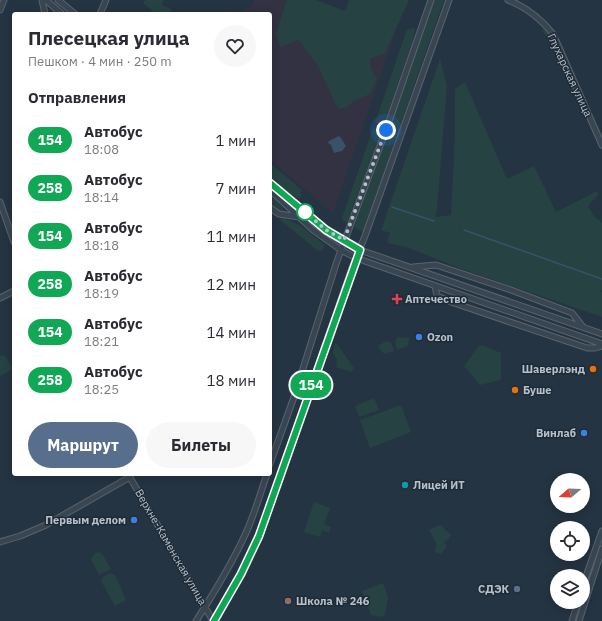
<!DOCTYPE html>
<html lang="ru">
<head>
<meta charset="utf-8">
<style>
  :root { --surface:#fff; --page:#f7f7f7; --text:#2b2b33; --muted:#7c7c81; --accent:#576f8d }
  body { margin:0; font-family:"IBM Plex Sans",sans-serif; background:var(--page); color:var(--text); height:100vh; display:flex; flex-direction:column; font-size:15px; white-space:nowrap }
  * { box-sizing:border-box; margin:0 }
  p { font-size:13px; color:var(--muted) }
  .icon { flex:none; width:22px; height:22px; fill:none; stroke:currentColor; stroke-width:2; stroke-linecap:round; stroke-linejoin:round }
  .map { position:relative; flex:1; overflow:hidden }
  .sheet { position:absolute; left:12px; top:12px; width:260px; height:464px; display:flex; flex-direction:column; background:var(--surface); border-radius:4px; box-shadow:0 2px 10px #0003 }
  .sheet>* { flex:none }
  .badge { padding:0 8px; border-radius:13px; font-size:14px; line-height:26px }
  .needle { width:26px; rotate:251deg }
  .controls { position:absolute; left:550px; top:473px; display:grid; gap:8px }
  .controls a { display:grid; place-items:center; width:40px; height:40px; border-radius:50%; background:var(--surface); box-shadow:0 2px 10px #0003; font-size:20px }
  .you { position:absolute; width:20px; height:20px; margin:-10px; border:3px solid #fff; border-radius:50%; background:#1a73e8; box-shadow:0 0 0 6px #1a73e833 }
  .map>.badge { position:absolute; translate:-50% -50%; box-shadow:0 0 0 2px #fff }
  h2 { padding:0 16px; font-size:15px; line-height:36px }
  .round { display:grid; place-items:center; flex:none; width:42px; height:42px; border-radius:21px; background:var(--page) }
  .head { display:flex; align-items:center; justify-content:space-between; height:68px; padding:0 16px }
  h1 { font-size:19px; font-weight:700; line-height:30px }
  .button { display:flex; gap:8px; margin-top:auto; padding:8px 16px }
  .button a { flex:1; height:46px; border-radius:24px; background:var(--accent); color:#fff; font-size:16px; font-weight:700; line-height:46px; text-align:center }
  .button a+a { background:var(--page); color:var(--text) }
  ul { padding:0; list-style:none }
  li { display:flex; align-items:center; gap:12px; height:48px; padding:0 16px }
  li div { flex:1 }
  li b { display:block; font-size:15px }
  li em { font-style:normal }
  li .badge { min-width:44px; font-weight:700; text-align:center }
  .map>svg:first-child { display:block }
  .medical { fill:#323242 }
  .green { fill:#274243 }
  .water { fill:#385269 }
  .lines { fill:none; stroke-linecap:round; stroke-linejoin:round }
  .stream { stroke:#385269; stroke-width:1.5 }
  .minor-casing { stroke:#57646e; stroke-width:7 }
  .minor { stroke:#394651; stroke-width:5 }
  .line-casing { stroke:#fff; stroke-width:9 }
  .line { stroke:#10a855; stroke-width:6 }
  .walk { stroke:#b6c1cb; stroke-width:4; stroke-dasharray:0 7.2 }
  .stop-dot { fill:#fff; stroke:#10a855; stroke-width:2 }
  .health-dot { fill:#e0444e; stroke:#1e2b37; stroke-width:1.5 }
  .shop-dot { fill:#3f7fe0; stroke:#1e2b37; stroke-width:1.5 }
  .food-dot { fill:#e8710a; stroke:#1e2b37; stroke-width:1.5 }
  .culture-dot { fill:#0f9aa8; stroke:#1e2b37; stroke-width:1.5 }
  .service-dot { fill:#5c6f8a; stroke:#1e2b37; stroke-width:1.5 }
  .education-dot { fill:#8d6e63; stroke:#1e2b37; stroke-width:1.5 }
  .labels { text-anchor:middle; dominant-baseline:central; stroke-width:3; stroke-linejoin:round; paint-order:stroke }
  .street-label { font-size:11px; fill:#b6c1cb; stroke:#1e2b37 }
  .poi-label { font-size:11px; font-weight:bold; fill:#b6c1cb; stroke:#1e2b37; text-anchor:start }
</style>
</head>
<body>
<div class="map">
<svg width="602" height="621" viewBox="0 0 602 621">
  <rect width="100%" height="100%" fill="#253442"/>
  <path class="medical" d="M254,0H316L396,31L333,213L270,160V14H232L252,6Z"/>
  <path class="green" d="M145,0H164L162,5L172,9L170,14H156L143,3Z
    M287,0H316L345,11L349,0H409L385,53L370,59L371,69L377,79L370,94L355,100L347,107L339,109L335,103L318,66L299,40L280,47L276,33Z
    M434,0H444L363,232L354,227Z
    M411,28L415,29L412,43L384,124L375,123L407,29L410,30Z
    M545,28L555,45L579,99L576,100L553,46L542,30Z
    M440,59L447,86L437,209L435,217L451,215L455,137V89L465,82L507,179L534,166L556,212L597,191L598,195L588,206L595,217L602,223V290L600,291L602,292V317L462,269L406,247L387,243L390,233L381,230Z
    M373,128L381,132L367,174L358,192L347,223L343,221L342,218Z
    M270,163L302,190L300,193L302,195L299,199C291,194 272,186 270,176C269,172 270,167 270,163Z
    M270,194L276,199L286,213L280,212L271,205Z
    M281,218C299,221 310,234 325,245L323,250L318,251L280,220Z
    M398,337L409,338L408,346L397,350L395,341Z
    M386,341L391,342L394,351L384,354L378,346Z
    M335,344H337L354,368L351,372L336,367L337,359L333,353Z
    M482,345L501,353V378L500,380L480,385L464,366L478,347Z
    M3,355L6,357L12,368L10,371L0,376V356Z
    M374,398L379,410L359,417L355,406Z
    M401,405L411,432L370,448L360,420Z
    M314,502L330,508L324,524L331,527L329,533L322,530L320,537L304,532Z
    M440,525C444,527 446,532 451,534L449,539L446,540L444,543L447,546L441,554L435,552L436,543L429,530Z
    M99,552L103,555L111,569L99,575L91,559L94,554Z
    M110,573L115,575L126,600L115,606L101,581L103,577Z
    M383,583L388,597L385,615L382,617L371,615L362,591Z"/>
  <path class="water" d="M339,136L341,138L346,146L342,151L334,153L331,145L328,143L329,141Z"/>
  <g class="lines">
    <path class="stream" d="M392,207L434,221
      M464,230L602,279"/>
    <g class="minor-casing">
      <path id="minor" d="M42,0L45,14
        M46,0L62,14
        M58,0L75,14
        M508,0C526,7 541,19 553,34L602,145
        M0,10L4,0
        M100,14L106,0
        M270,183L326,230L360,250L602,334
        M270,190L313,230L341,250L356,258L602,344
        M0,202L14,242
        M270,208L279,214L299,217
        M413,267L436,265L511,290L572,313L583,327
        M435,286L437,296L454,303L587,348H595L602,346
        M0,298L14,291
        M270,464L294,397L337,261L386,130L431,0
        M128,474L213,621
        M0,542L20,536L46,525L130,477
        M583,585L602,531
        M196,621C214,593 231,565 245,535C254,516 260,494 267,474
        M214,621L241,574L259,536L352,268L365,236L449,0
        M572,621L578,602
        M579,621L602,549"/>
    </g>
    <use href="#minor" class="minor"/>
  </g>
  <g class="lines">
    <g class="line-casing">
      <path id="line" d="M214,621L241,574L259,536L360,250L326,230L270,183"/>
    </g>
    <use href="#line" class="line"/>
    <path class="walk" d="M305,212L326,230L344,240L386,130"/>
  </g>
  <circle class="stop-dot" cx="305" cy="212" r="8"/>
  <path class="health-dot" d="M395 293h4v4h4v4h-4v4h-4v-4h-4v-4h4z"/>
  <g class="shop-dot">
    <circle cx="419" cy="337" r="4"/>
    <circle cx="584" cy="433" r="4"/>
    <circle cx="134" cy="520" r="4"/>
  </g>
  <g class="food-dot">
    <circle cx="593" cy="369" r="4"/>
    <circle cx="515" cy="390" r="4"/>
  </g>
  <circle class="culture-dot" cx="405" cy="485" r="4"/>
  <circle class="service-dot" cx="517" cy="589" r="4"/>
  <circle class="education-dot" cx="288" cy="601" r="4"/>
  <g class="labels">
    <g class="street-label">
      <text transform="translate(570 75) rotate(65)">Глухарская улица</text>
      <text transform="translate(171 547) rotate(60)">Верхне-Каменская улица</text>
    </g>
    <g class="poi-label">
      <text x="405" y="299">Аптечество</text>
      <text x="427" y="337">Ozon</text>
      <text x="585" y="369" text-anchor="end">Шаверлэнд</text>
      <text x="523" y="390">Буше</text>
      <text x="576" y="433" text-anchor="end">Винлаб</text>
      <text x="413" y="485">Лицей ИТ</text>
      <text x="126" y="520" text-anchor="end">Первым делом</text>
      <text x="509" y="589" text-anchor="end">СДЭК</text>
      <text x="296" y="601">Школа № 246</text>
    </g>
  </g>
</svg>
<div class="controls">
<a><svg class="needle" viewBox="-14 -14 28 28"><path d="M0-13l5 13h-10z" fill="#e53935"/><path d="M0 13l5-13h-10z" fill="#7c7c81"/></svg></a>
<a><svg class="icon" aria-label="locate" viewBox="0 0 24 24"><circle cx="12" cy="12" r="6"/><path d="M12 2v4M12 18v4M2 12h4M18 12h4"/></svg></a>
<a><svg class="icon" aria-label="layers" viewBox="0 0 24 24"><path d="M12 4l9 5-9 5-9-5zM3 14l9 5 9-5"/></svg></a>
</div>
<div class="you" style="left:386px;top:130px"></div>
<b class="badge" style="left:311px;top:385px;background:#10a855;color:#fff">154</b>
<section class="sheet">
<div class="head"><div><h1>Плесецкая улица</h1><p>Пешком · 4 мин · 250 m</p></div><a class="round"><svg class="icon" aria-label="heart" viewBox="0 0 24 24"><path d="M12 20l-8-8c-3-5 5-10 8-4 3-6 11-1 8 4z"/></svg></a></div>
<h2>Отправления</h2>
<ul>
<li><span class="badge" style="background:#10a855;color:#fff">154</span><div><b>Автобус</b><p>18:08</p></div><em>1 мин</em></li>
<li><span class="badge" style="background:#10a855;color:#fff">258</span><div><b>Автобус</b><p>18:14</p></div><em>7 мин</em></li>
<li><span class="badge" style="background:#10a855;color:#fff">154</span><div><b>Автобус</b><p>18:18</p></div><em>11 мин</em></li>
<li><span class="badge" style="background:#10a855;color:#fff">258</span><div><b>Автобус</b><p>18:19</p></div><em>12 мин</em></li>
<li><span class="badge" style="background:#10a855;color:#fff">154</span><div><b>Автобус</b><p>18:21</p></div><em>14 мин</em></li>
<li><span class="badge" style="background:#10a855;color:#fff">258</span><div><b>Автобус</b><p>18:25</p></div><em>18 мин</em></li>
</ul>
<div class="button"><a>Маршрут</a><a>Билеты</a></div>
</section>
</div>
</body>
</html>
